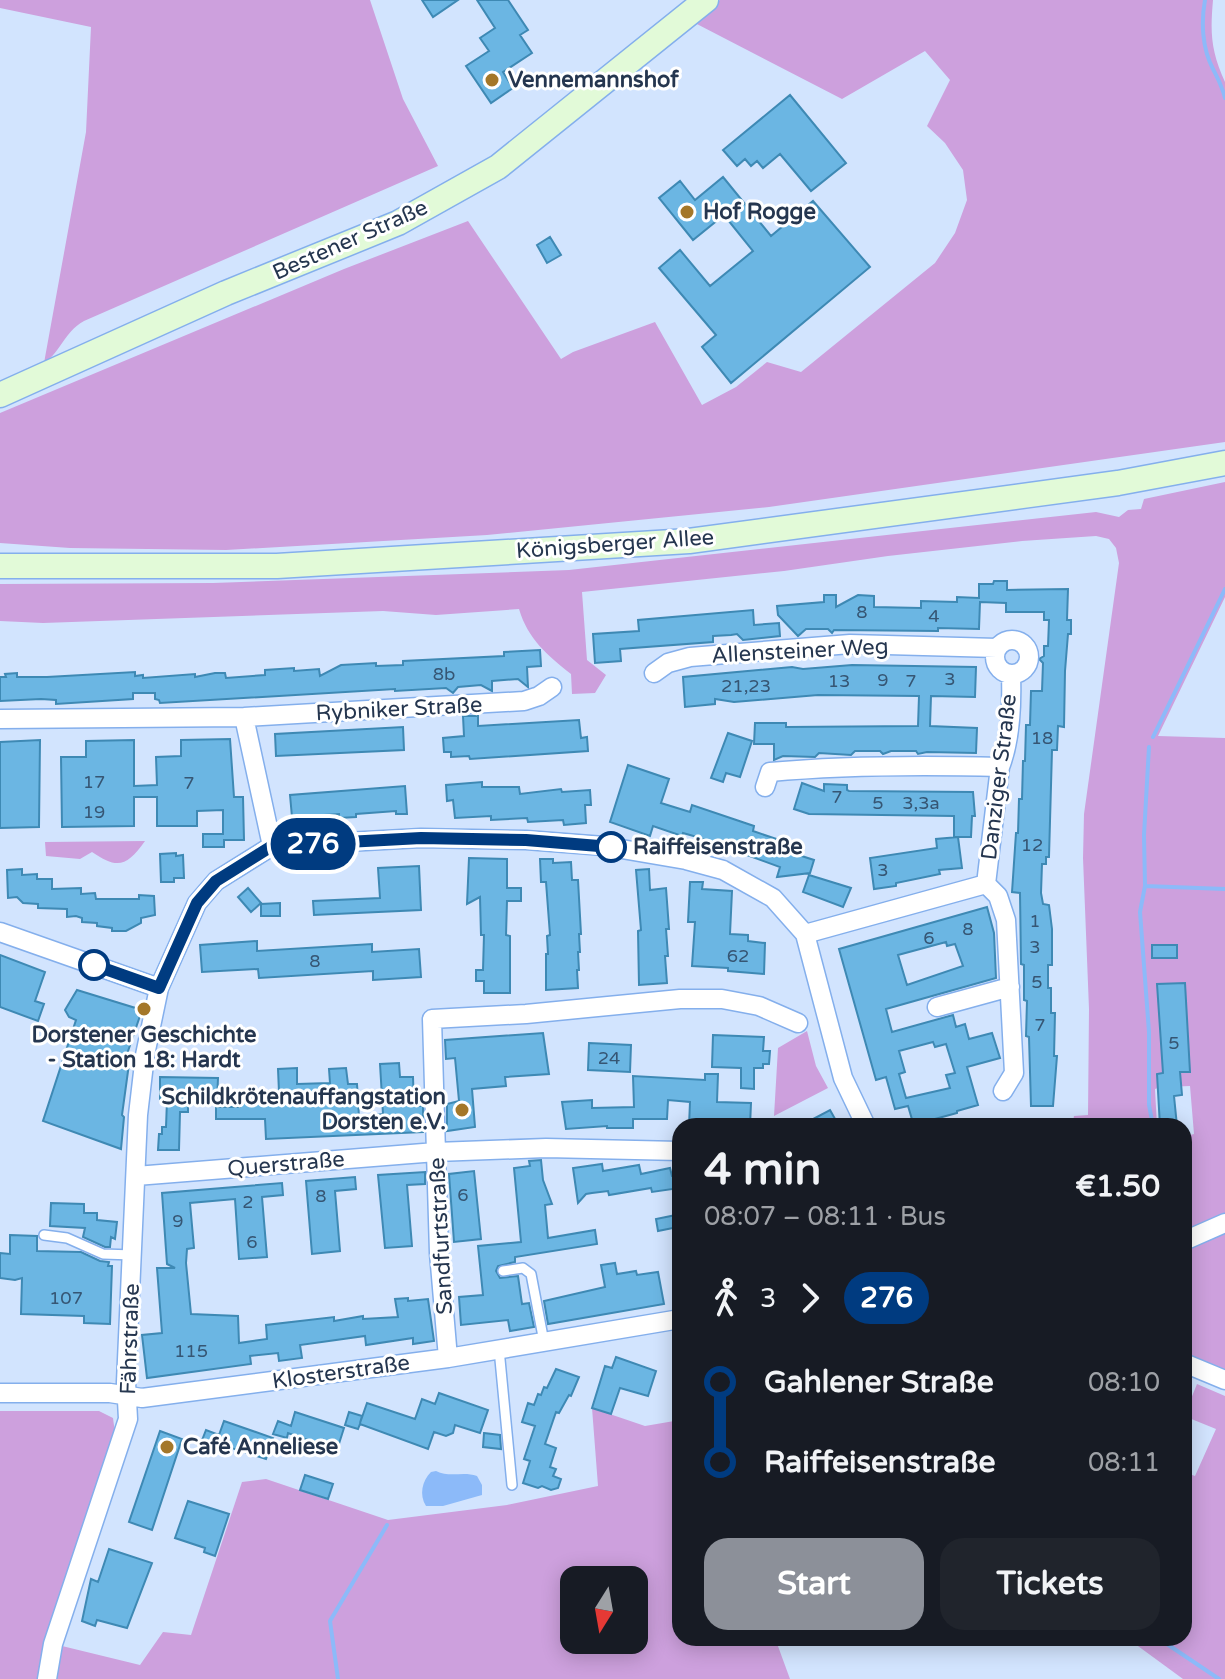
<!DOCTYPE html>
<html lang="en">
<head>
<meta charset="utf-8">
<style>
  :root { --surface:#171b24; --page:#20242c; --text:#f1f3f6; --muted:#9ea1a6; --accent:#8c9099 }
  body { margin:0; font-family:"Varela Round",sans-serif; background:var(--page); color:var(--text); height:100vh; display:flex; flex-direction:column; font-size:30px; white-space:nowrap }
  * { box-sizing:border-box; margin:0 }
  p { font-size:26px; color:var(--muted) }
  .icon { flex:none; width:44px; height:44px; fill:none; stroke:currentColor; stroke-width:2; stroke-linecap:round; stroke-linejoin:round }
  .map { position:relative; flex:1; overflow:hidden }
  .panel { position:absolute; left:672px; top:1118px; width:520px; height:528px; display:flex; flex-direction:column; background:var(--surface); border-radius:24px; box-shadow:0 4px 20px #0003 }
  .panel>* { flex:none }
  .badge { padding:0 16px; border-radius:26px; font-size:28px; line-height:52px }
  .needle { width:52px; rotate:191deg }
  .controls { position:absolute; left:560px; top:1566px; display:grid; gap:16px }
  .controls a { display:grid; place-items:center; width:88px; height:88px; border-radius:16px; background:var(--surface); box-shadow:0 4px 20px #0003; font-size:40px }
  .map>.badge { position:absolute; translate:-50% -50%; box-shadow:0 0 0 4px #fff }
  .legs { display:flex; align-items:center; gap:12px; height:88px; padding:0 32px; font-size:26px }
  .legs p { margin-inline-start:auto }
  .overview { display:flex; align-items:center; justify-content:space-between; height:136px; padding:0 32px }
  h1 { font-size:44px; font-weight:700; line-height:60px }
  .action { display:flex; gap:16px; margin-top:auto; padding:16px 32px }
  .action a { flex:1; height:92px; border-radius:24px; background:var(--accent); color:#fff; font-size:32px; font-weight:700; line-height:92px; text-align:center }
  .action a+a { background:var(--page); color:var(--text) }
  ul { padding:0 32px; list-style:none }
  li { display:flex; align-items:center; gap:28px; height:80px; font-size:30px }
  li i { display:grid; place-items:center; width:12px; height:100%; margin:0 10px; background:currentColor }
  li i::after { content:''; width:20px; height:20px; margin:-10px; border:6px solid; border-radius:50%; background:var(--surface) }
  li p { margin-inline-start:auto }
  li:first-child i { background:linear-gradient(#0000 50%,currentColor 0) }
  li:last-child i { background:linear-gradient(currentColor 50%,#0000 0) }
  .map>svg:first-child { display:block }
  .green { fill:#cda0dd; fill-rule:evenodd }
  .water { fill:#8cbaf9 }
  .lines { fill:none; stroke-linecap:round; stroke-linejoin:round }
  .stream { stroke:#8cbaf9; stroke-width:4 }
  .building { fill:#6bb6e3; stroke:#3e89b4; stroke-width:2; fill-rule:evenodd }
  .lane-casing { stroke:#84afec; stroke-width:12 }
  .street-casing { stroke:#84afec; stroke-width:21 }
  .secondary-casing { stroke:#84afec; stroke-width:27 }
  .lane { stroke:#fff; stroke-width:9 }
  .street { stroke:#fff; stroke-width:18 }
  .secondary { stroke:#e2fad8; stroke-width:24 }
  .line-1-casing { stroke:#fff; stroke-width:18 }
  .line-1 { stroke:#003b80; stroke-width:12 }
  .poi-dot { fill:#a47729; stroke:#fff; stroke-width:3 }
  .stop-1-dot { fill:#fff; stroke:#003b80; stroke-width:4 }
  .labels { text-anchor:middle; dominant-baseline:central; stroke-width:6; stroke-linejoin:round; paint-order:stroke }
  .number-label { font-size:18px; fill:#365674 }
  .poi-label { font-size:22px; font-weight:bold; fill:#25364f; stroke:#fff; text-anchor:start }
  .street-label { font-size:22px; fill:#25364f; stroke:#fff }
  .stop-label { font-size:22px; font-weight:bold; fill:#25364f; stroke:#fff; text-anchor:start }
</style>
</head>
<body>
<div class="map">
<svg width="1225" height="1679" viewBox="0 0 1225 1679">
  <rect width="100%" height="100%" fill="#d2e4fe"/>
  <path class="green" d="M0,0H370L403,99L438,166L84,321C63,333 62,351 44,363L86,132L91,27L0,8Z
    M720,0H1213C1210,34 1211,51 1225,82V442L769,507L487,535L226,550L70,548L0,543V413L344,269L468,221L561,359L573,352L655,322L702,405L736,387L767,362L801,372L935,263L955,233L967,200L963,170L945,143L927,126L950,80L925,51L842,99L693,22Z
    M1225,482V597L1158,736L1225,738V1218L1192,1232L1186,1136L1194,1134L1190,1086L1164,1087L1160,1073L1157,1074L1158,1088L1155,1089L1157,1126H1072L1074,1116L1088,1115L1089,1009L1083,858L1084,814L1119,563L1116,548L1109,539L1096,536L1022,541L888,556L784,571L582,592L587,660L606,675L595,693L572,694L571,674C547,655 528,639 519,609L436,615L383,611L43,623L0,621V584L213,583L569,570L1096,512L1119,517L1128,510L1141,509L1144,499Z
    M145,841C127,866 118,870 92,852L80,859L46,856L45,842Z
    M807,1031L816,1066L828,1088L774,1116L778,1048Z
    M1225,1229V1372L1184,1355V1245Z
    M1197,1384L1225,1396V1679H1183L1127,1638H1184V1472L1195,1476L1216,1429L1184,1416Z
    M592,1408L645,1426L680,1420V1638H775L790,1679H56L62,1646L140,1665L163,1632L191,1635L242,1482L266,1479L388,1520L507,1505L598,1486ZM574,1580H634V1640H574Z
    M0,1411H99L113,1418L115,1433L38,1679H0Z"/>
  <path class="water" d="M436,1471C450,1478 463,1471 477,1476L482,1485V1495L443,1506H426C419,1495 422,1481 431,1472Z"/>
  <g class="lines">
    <path class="stream" d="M1205,0C1201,22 1202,48 1213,69C1218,79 1222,86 1225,98
      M1153,737L1225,589
      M1149,747L1144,835L1145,886L1140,912L1149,1032V1105L1153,1126
      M1145,886L1225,889
      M1158,1638L1219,1679
      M338,1679L330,1621L387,1525"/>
  </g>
  <path class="building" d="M422,0H458L433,17Z
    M477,0H508L528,30L520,35L532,53L503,72L513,88L491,103L466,66L489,51L480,38L495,28Z
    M790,95L846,163L811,191L780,154L763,168L757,161L751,166L745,159L737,166L723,150Z
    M723,177L771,236L813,201L870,267L731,383L702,347L716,335L659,268L680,250L710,286L753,251L724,215L693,240L659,198L680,181L695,200Z
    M550,237L561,255L547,263L537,245Z
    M994,581H1007V590L1068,589L1067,620H1071V634H1068L1065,671L1064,727L1058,726L1057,750H1052L1049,857H1046V864H1042L1041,893L1043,904L1049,905L1052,929V965H1048V988H1051V1013H1055L1054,1056H1057L1053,1106H1031L1029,1037L1026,1036L1027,1001L1024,1000V965L1021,964L1020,893L1012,892L1016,833H1018L1019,799H1022L1023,761H1025L1026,725H1030L1031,691H1042L1043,663L1039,659L1044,656V646H1048L1049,620H1044V612H1006V603L980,602L979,629L938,628V631L834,630L832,633L828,629H806L798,636L778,615L777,606L824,602V595H836V607L858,595L874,596V607L921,608V601L957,602V597L979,598V584H993Z
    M753,610L754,625L779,623L780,636L743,640L737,634L731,635L713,636V642L620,649L621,661L595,663L593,634L639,631L638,620Z
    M540,650L541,666L527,667L528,687L518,679L492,681V691L481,685L458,687L453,693L446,688L395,691V689L160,703L159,700L155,699V693H133V699L56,704V700L41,699L0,701V677H6L5,674L17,673V677H47L135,672V676L143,675V678L195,674V677L215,673H225L226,678L265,675V670L294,668V671L319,669L320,676L341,665L376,663V666L403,665V661L504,656V652Z
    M852,665L976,667L975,697L931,696L930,726L977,728L976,753L927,752L918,754L916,751H891L883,754L880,751H855L851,755L819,753L815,757L783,756L774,760V744H754L755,723H786V727L918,726L919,696L818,695L734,702L715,699V704L685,707L683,677L792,667L803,669Z
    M463,716H478V726L579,720L581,738L587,737L588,751L470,759L469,756L451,757V752H444L443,738L464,736Z
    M403,727L404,750L276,756L275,734Z
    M728,733L752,741L740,777L726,773L723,782L711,778Z
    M230,739L234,797H243L244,840H224V847H203V834H223V810L197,811V826H157V797H134V826L62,827L61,757H86V741L134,740V786L157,785L156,757L181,756V740Z
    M40,740L39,827L0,828V742Z
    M628,765L669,779L661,803L690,812L692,805L754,826L753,831L788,843L786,851L814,860L810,873L777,877L780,867L697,837L683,833L682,836L653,826L650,836L610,822Z
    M482,782V787H519L520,794L561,789L562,792L590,790L591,805H585L586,823L564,825L563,820L528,822L527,818L491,820V816L455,818L453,800L447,801L446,785Z
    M802,783L824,791V784L847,785V790L849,791L973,792L975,816H972L971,837H954V816L809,814L794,809Z
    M405,786L407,814H396V811L356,814V817L339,818V814L292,817L290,795Z
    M958,837L962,868L939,870L940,874L896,883V886L874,889L870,858L937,848L936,839Z
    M176,853V856L183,855L184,878H174V882H161L160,854Z
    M469,858L507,859V888H521V901H507L506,935L510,936V993H484V981H476V970H483L484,935H481L480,897L467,904Z
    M540,859H553V863L571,862L572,880H578L581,934H579L580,952H578L579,970H577L578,988L546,990V954H548L547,936L550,935L546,882H541Z
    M419,866L421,910L314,915L313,901L380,898L378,868Z
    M22,869V875L37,874V879H52V889L81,888V894L95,893L96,899H139V895L154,896L155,915L141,918V923L126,931H112V928L97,926V923L82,922V918L76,916L67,917V909L38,908V904L23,903L17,897L8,898L7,870Z
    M649,869L650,890L666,888L669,929H666L668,956H665L667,983L639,985L638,931L641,930L636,870Z
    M809,875L851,888L843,907L803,892Z
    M690,882H703L702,889L732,891L730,934L748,935V941L765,943L764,974L728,971V968L692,966L695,922H688Z
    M248,888L261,903L251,912L238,897Z
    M280,903V916H261V904Z
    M987,907L994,933L996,978L886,1009L892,1032L953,1015L956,1027L965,1024L969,1039L992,1033L1000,1058L967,1067L978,1105L957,1111V1113L935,1119L936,1122L914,1126L908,1106L895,1109L886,1077L876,1080L839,949ZM946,942L947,946L955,944L963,966L907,985L898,955ZM933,1042L935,1047L946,1044L955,1073L946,1075L950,1088L906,1098L899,1074L905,1072L899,1051Z
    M257,941V951L372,944V952L419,949L421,977L373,980V971L259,978L258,969L202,972L200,945Z
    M1152,945H1177V958H1152Z
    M0,955L45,972L35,1001L44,1004L38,1021L0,1007Z
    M1185,983L1190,1072H1180L1182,1095L1174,1096L1177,1126H1160L1157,1074L1163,1073L1157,984Z
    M77,990L142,1010L124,1063L129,1064L122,1115L124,1117L121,1149L43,1121L76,1020L69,1017L65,1010Z
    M543,1033L549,1074L505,1077L506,1086L472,1089L475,1127L447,1131V1104L459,1101L455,1058L446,1059L445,1040Z
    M713,1035L764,1037L763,1051H770L769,1064H763V1068H754V1089L741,1088V1068L712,1067Z
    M589,1043L631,1045L630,1072L588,1070Z
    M399,1063L400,1077H413L414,1106H423V1132L266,1139L265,1119H216V1107H240V1093L279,1092L278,1069L297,1068V1084L330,1083L329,1069L346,1068L348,1084H357L359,1117L383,1114L380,1064Z
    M705,1074H718L717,1102L751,1103L750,1126H689L690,1102L668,1100L667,1119H633V1128H607V1126L566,1129L562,1102L592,1100V1108L634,1107L633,1076L705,1080Z
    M160,1077L218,1078L217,1102L188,1101V1112H180L179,1150H158L159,1134H162V1127H166L167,1100L160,1099Z
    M830,1110L839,1126H800Z
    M541,1160L543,1180L552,1204L545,1205L548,1238L595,1230L597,1244L515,1257V1262L498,1266L496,1271L500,1278L518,1276L522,1304L529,1303L534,1327L510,1331L508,1320L461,1325L459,1297L483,1295L478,1246L521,1242L514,1168L530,1166L529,1161Z
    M602,1164L603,1171L639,1165L641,1174L670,1168L672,1176L680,1175V1188L652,1192L651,1188L609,1195L608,1191L592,1193L586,1194L578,1203L573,1168Z
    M474,1171L481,1239L454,1242L449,1174Z
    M425,1172V1184L407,1185L412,1246L385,1248L378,1175Z
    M355,1177L356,1189L335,1191L340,1251L312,1254L306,1181Z
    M282,1183L283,1195L262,1197L267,1257L239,1259L235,1199L190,1203L194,1248L187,1249L186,1263L191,1314L238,1316L239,1343L267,1339L266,1325L334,1317V1321L363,1316V1319L398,1317L395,1299L408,1298V1301L428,1299L434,1341L413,1344V1338L366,1345L365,1336L300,1345L302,1358L279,1361L278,1353L250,1356L251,1364L147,1378L142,1335L162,1333L157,1268H175L167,1264L162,1193Z
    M51,1203L84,1204V1213H97V1220L117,1222L115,1239L111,1237L110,1247H105L83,1237L85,1228L50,1226Z
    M676,1215L678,1227L658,1231L656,1219Z
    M10,1235L37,1236V1251L81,1252L100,1261L109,1262L108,1266H112L110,1324L84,1323V1316L21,1314L22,1278L15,1280L0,1278V1253L10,1254Z
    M615,1263L617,1274L636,1271L637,1275L658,1272L664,1304L548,1324L544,1301L605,1287L601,1265Z
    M616,1357L656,1371L648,1396L620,1388L611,1414L592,1408L605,1366L612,1368Z
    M556,1369L579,1377L571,1396L569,1395L559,1413L556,1412L545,1444L556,1448L550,1467L556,1469L553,1476L561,1479L558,1488L551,1490L542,1486L538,1488L523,1483L530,1461L524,1459L535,1426L522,1422L528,1403L534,1405L538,1394L541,1395L544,1387L547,1388Z
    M439,1393L488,1410L480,1433L455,1425L453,1433L446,1436L434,1432L428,1449L360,1424L358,1429L345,1425L349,1412L362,1416L360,1423L367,1403L415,1419L422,1399L435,1404Z
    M295,1412L344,1428L337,1450L288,1433L287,1438L273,1434L278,1421L291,1426Z
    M224,1421L273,1438L266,1459L216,1443L215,1448L201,1443L206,1430L219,1435Z
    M160,1431L182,1439L152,1530L129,1522Z
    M484,1433L500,1435L501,1449L483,1447Z
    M305,1475L333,1484L328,1499L300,1490Z
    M188,1501L229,1514L215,1556L204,1552L205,1548L175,1538Z
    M109,1549L152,1563L127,1628L97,1620L95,1626L82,1621L91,1579L98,1582Z"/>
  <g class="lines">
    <g class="lane-casing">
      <path id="lane" d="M44,1235L67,1238L103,1254L133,1255
        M503,1271L523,1268L531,1274L544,1342
        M499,1349L512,1485"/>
    </g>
    <g class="street-casing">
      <path id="street" d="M995 657a17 17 0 1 1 34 0a17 17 0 1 1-34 0Z
        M654,673L668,663L690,657L850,644L997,648
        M244,717L272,846
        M0,719L244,717L524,701L539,696L552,687
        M765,787L770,772C847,765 923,765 1000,767
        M986,884L998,896L1006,920L1014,1073L1003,1091
        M0,932L159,988
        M805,934L986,884L1000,767C1011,739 1012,704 1011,675
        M937,1007L1010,987
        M136,1176L436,1152L546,1148L680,1151
        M1184,1241L1225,1223
        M448,1358L439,1253L432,1019L526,1014L680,999H722L759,1006L798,1023
        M1184,1363L1225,1380
        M0,1393H110L142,1398L448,1358L680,1319
        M47,1679L53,1644L128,1419L126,1382L138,1115L145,1055L159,988L197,903L216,881L272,846L421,838L526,840L604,846L686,860L723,870L773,898L805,934L843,1078L866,1126"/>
    </g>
    <g class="secondary-casing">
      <path id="secondary" d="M0,395L226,293L398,223L498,167L706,0
        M0,566H277L689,541L1118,483L1225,463"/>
    </g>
    <use href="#lane" class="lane"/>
    <use href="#street" class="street"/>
    <use href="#secondary" class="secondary"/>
  </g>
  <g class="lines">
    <g class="line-1-casing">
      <path id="line-1" d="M94,965L159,988L197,903L216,881L272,846L421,838L526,840L611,847"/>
    </g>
    <use href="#line-1" class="line-1"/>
  </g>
  <g class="poi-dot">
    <circle cx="492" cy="80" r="8"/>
    <circle cx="687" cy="212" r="8"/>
    <circle cx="144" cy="1009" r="8"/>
    <circle cx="462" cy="1110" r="8"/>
    <circle cx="167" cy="1447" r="8"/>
  </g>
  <g class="stop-1-dot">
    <circle cx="611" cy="847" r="14"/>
    <circle cx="94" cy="965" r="14"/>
  </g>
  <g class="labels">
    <g class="number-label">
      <text x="862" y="612">8</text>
      <text x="934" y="616">4</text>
      <text x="444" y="674">8b</text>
      <text x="950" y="679">3</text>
      <text x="883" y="680">9</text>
      <text x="839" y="681">13</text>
      <text x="911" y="681">7</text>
      <text x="746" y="686">21,23</text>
      <text x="1042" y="738">18</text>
      <text x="94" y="782">17</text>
      <text x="189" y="783">7</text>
      <text x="837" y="797">7</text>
      <text x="878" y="803">5</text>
      <text x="921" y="803">3,3a</text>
      <text x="94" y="812">19</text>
      <text x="1032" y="845">12</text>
      <text x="883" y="870">3</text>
      <text x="1035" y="921">1</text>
      <text x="968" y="929">8</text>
      <text x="929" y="938">6</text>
      <text x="1035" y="947">3</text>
      <text x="738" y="956">62</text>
      <text x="315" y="961">8</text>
      <text x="1037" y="982">5</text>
      <text x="1040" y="1025">7</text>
      <text x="1174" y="1043">5</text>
      <text x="609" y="1058">24</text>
      <text x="463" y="1195">6</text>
      <text x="321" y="1196">8</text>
      <text x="248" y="1202">2</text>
      <text x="178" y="1221">9</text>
      <text x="252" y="1242">6</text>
      <text x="66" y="1298">107</text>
      <text x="191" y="1351">115</text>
    </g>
    <g class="poi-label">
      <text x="508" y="80">Vennemannshof</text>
      <text x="703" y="212">Hof Rogge</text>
      <text x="144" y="1035" text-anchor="middle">Dorstener Geschichte<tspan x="144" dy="25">- Station 18: Hardt</tspan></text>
      <text x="446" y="1097" text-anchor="end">Schildkrötenauffangstation<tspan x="446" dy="25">Dorsten e.V.</tspan></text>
      <text x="183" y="1447">Café Anneliese</text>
    </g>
    <g class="street-label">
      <text transform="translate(350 240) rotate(-24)">Bestener Straße</text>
      <text transform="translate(615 544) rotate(-4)">Königsberger Allee</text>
      <text transform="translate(800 651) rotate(-3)">Allensteiner Weg</text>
      <text transform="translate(399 709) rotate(-3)">Rybniker Straße</text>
      <text transform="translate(999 777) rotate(-83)">Danziger Straße</text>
      <text transform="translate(286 1164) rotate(-5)">Querstraße</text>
      <text transform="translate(441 1236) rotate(-93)">Sandfurtstraße</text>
      <text transform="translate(130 1339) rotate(-88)">Fährstraße</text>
      <text transform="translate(341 1372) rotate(-8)">Klosterstraße</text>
    </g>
    <g class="stop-label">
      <text x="633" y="847">Raiffeisenstraße</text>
    </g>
  </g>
</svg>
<div class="controls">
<a><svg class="needle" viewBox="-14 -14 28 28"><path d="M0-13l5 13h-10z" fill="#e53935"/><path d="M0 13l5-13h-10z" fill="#9ea1a6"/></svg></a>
</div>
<b class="badge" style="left:313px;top:844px;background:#003b80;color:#fff">276</b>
<section class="panel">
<div class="overview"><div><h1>4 min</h1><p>08:07 – 08:11 · Bus</p></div><b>€1.50</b></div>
<div class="legs"><svg class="icon" aria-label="walk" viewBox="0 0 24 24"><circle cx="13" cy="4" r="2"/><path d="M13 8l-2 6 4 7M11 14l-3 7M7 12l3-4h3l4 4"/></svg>3<svg class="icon" aria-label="forward" viewBox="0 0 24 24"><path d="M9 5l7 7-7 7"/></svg><b class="badge" style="background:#003b80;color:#fff">276</b></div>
<ul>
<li><i style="color:#003b80"></i><b>Gahlener Straße</b><p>08:10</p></li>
<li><i style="color:#003b80"></i><b>Raiffeisenstraße</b><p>08:11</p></li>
</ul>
<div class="action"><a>Start</a><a>Tickets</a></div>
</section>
</div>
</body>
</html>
